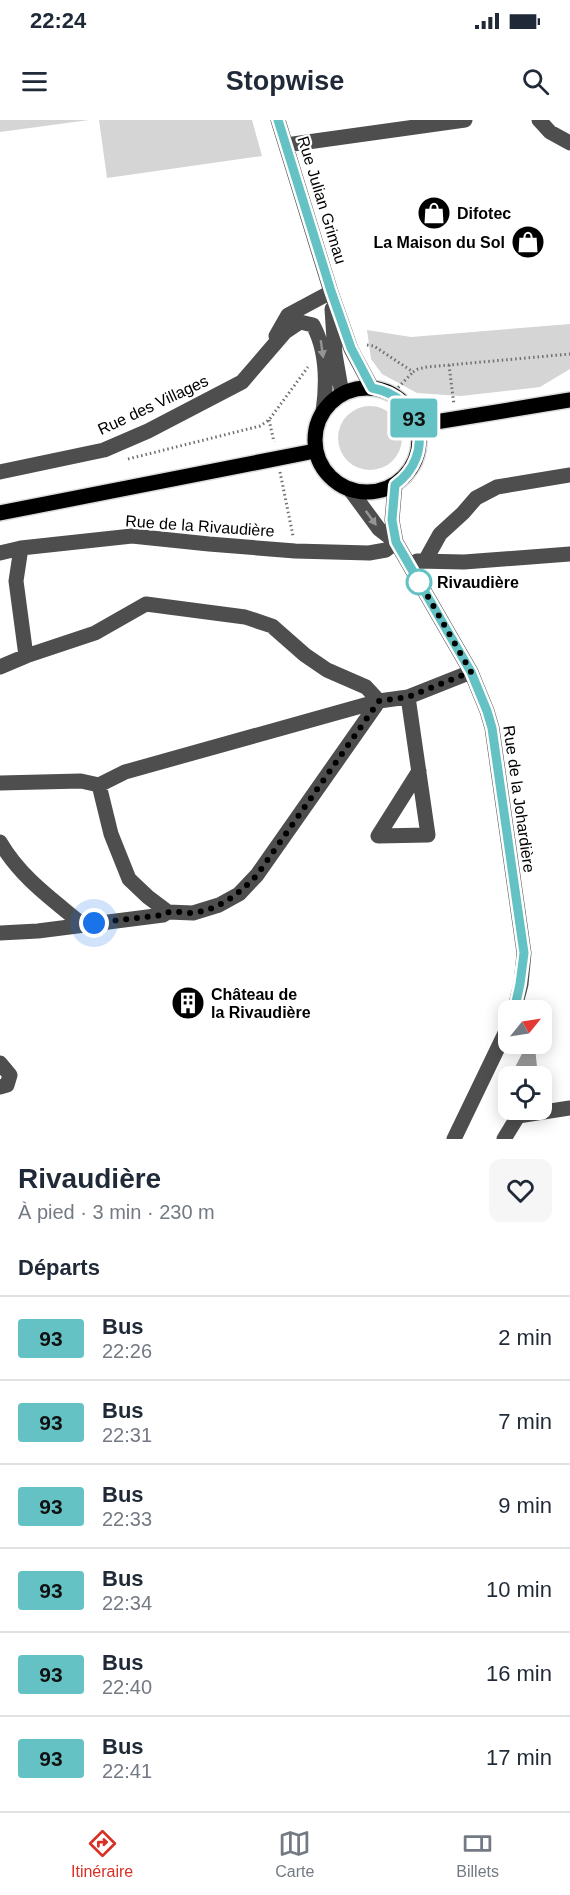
<!DOCTYPE html>
<html lang="fr">
<head>
<meta charset="utf-8">
<style>
  :root { --surface:#fff; --page:#f6f6f7; --text:#1f2937; --muted:#747a83; --line:#e0e1e3; --accent:#d93025 }
  body { margin:0; font-family:Arial,sans-serif; background:var(--page); color:var(--text); height:100vh; display:flex; flex-direction:column; font-size:22px; white-space:nowrap }
  * { box-sizing:border-box; margin:0 }
  p { font-size:20px; color:var(--muted) }
  .icon { flex:none; width:33px; height:33px; fill:none; stroke:currentColor; stroke-width:2; stroke-linecap:round; stroke-linejoin:round }
  .map { position:relative; height:1019px; overflow:hidden }
  .side { display:flex; flex-direction:column; background:var(--surface); flex:1 }
  .side>* { flex:none }
  .badge { padding:0 12px; border-radius:4px; font-size:21px; line-height:39px }
  .needle { width:39px; rotate:60deg }
  .buttons { position:absolute; left:498px; top:880px; display:grid; gap:12px }
  .buttons a { display:grid; place-items:center; width:54px; height:54px; border-radius:12px; background:var(--surface); box-shadow:0 3px 15px #0003; font-size:30px }
  .you { position:absolute; width:30px; height:30px; margin:-15px; border:4px solid #fff; border-radius:50%; background:#1a73e8; box-shadow:0 0 0 9px #1a73e833 }
  .map>.badge { position:absolute; translate:-50% -50%; box-shadow:0 0 0 3px #fff }
  h2 { padding:0 18px; font-size:22px; line-height:54px }
  .round { display:grid; place-items:center; flex:none; width:63px; height:63px; border-radius:12px; background:var(--page) }
  .head { display:flex; align-items:center; justify-content:space-between; height:102px; padding:0 18px }
  h1 { font-size:28px; font-weight:600; line-height:45px }
  ul { padding:0; list-style:none }
  li { display:flex; align-items:center; gap:18px; height:84px; padding:0 18px; border-top:2px solid var(--line) }
  li div { flex:1 }
  li b { display:block; font-size:22px }
  li em { font-style:normal }
  li .badge { min-width:66px; font-weight:700; text-align:center }
  .status { display:flex; justify-content:space-between; align-items:center; height:42px; padding:0 30px; background:var(--surface); direction:ltr }
  .status svg { height:16px; fill:currentColor }
  header { display:flex; justify-content:space-between; align-items:center; height:78px; padding:0 18px; background:var(--surface); font-size:27px; font-weight:600 }
  .tabs { display:flex; justify-content:space-around; align-items:center; height:84px; border-top:2px solid var(--line); background:var(--surface); font-size:16px; color:var(--muted) }
  .tabs a { display:grid; justify-items:center; gap:3px }
  .tabs .current { color:var(--accent) }
  .map>svg:first-child { display:block }
  .green { fill:#d5d5d5 }
  .water { fill:#9c9c9c }
  .lines { fill:none; stroke-linecap:round; stroke-linejoin:round }
  .major-casing { stroke:#dbdbdb; stroke-width:18 }
  .path { stroke:#707070; stroke-width:3; stroke-dasharray:1.5 3; stroke-linecap:butt }
  .minor { stroke:#4e4e4e; stroke-width:15 }
  .major { stroke:#000; stroke-width:15 }
  .oneway { fill:#959595 }
  .line-casing { stroke:#fff; stroke-width:14 }
  .line { stroke:#65c2c4; stroke-width:9 }
  .walk { stroke:#000; stroke-width:6; stroke-dasharray:0 10.8 }
  .stop-dot { fill:#fff; stroke:#65c2c4; stroke-width:3 }
  .labels { text-anchor:middle; dominant-baseline:central; stroke-width:4.5; stroke-linejoin:round; paint-order:stroke }
  .street-label { font-size:16px; fill:#000; stroke:#fff }
  .poi-label { font-size:16px; font-weight:bold; fill:#000; stroke:#fff; text-anchor:start }
  .stop-label { font-size:16px; font-weight:bold; fill:#000; stroke:#fff; text-anchor:start }
</style>
</head>
<body>
<div class="status"><b>22:24</b><svg viewBox="0 0 49 12"><path d="M0 12V9h3v3zM5 12V6h3v6zM10 12V3h3v9zM15 12V0h3v12zM26 1h20v11H26zM47 4h2v5h-2z"/></svg></div>
<header><svg class="icon" aria-label="menu" viewBox="0 0 24 24"><path d="M4 6h16M4 12h16M4 18h16"/></svg>Stopwise<svg class="icon" aria-label="search" viewBox="0 0 24 24"><circle cx="10" cy="10" r="6"/><path d="M15 15l6 6"/></svg></header>
<div class="map">
<svg width="570" height="1019" viewBox="0 0 570 1019">
  <rect width="100%" height="100%" fill="#fff"/>
  <path class="green" d="M0,0H89L0,12Z
    M99,0H252L262,36L107,58Z
    M570,204V249L540,267L461,276L417,273L382,254L371,239L367,210L411,217Z
    M338 318a32 32 0 1 1 64 0a32 32 0 1 1-64 0Z"/>
  <path class="water" d="M527,924H533L535,927L538,957H510Z"/>
  <g class="lines">
    <g class="major-casing">
      <path id="major" d="M315 320a52 52 0 1 1 104 0a52 52 0 1 1-104 0Z
        M417,305L570,280
        M0,393L315,331"/>
    </g>
    <path class="path" d="M367,225L374,226L413,252L418,249L427,247L570,234
      M449,245L454,285
      M392,274L413,252
      M269,300L274,322
      M128,339L260,306L269,300L308,247
      M280,352L293,416"/>
    <path class="minor" d="M278,0L331,172L351,229L372,268
      M539,0L550,12L570,23
      M286,25L465,0
      M332,189L335,234L342,274
      M276,216L288,195L331,172
      M0,352L104,330L148,311L242,262L285,212L300,202L313,205C327,231 327,264 323,292
      M395,365L392,400L396,422L471,552L487,591L492,608L524,833L521,864L514,891
      M351,371L379,409L396,422
      M0,433L21,428L132,416L209,424L295,431L369,433L386,430L396,422
      M417,441L464,442L570,434
      M425,441L440,414L463,393L476,378L497,367L570,355
      M26,536L95,513L146,484L245,497L272,506L305,535L327,550L366,567L379,581L257,755L239,774L219,785L193,793L168,792L148,777L129,759L111,714L99,665
      M0,547L26,536L16,461L21,428
      M419,651L378,716L428,715L408,577L471,552
      M0,663L81,661L99,665L125,652L379,581L408,577
      M0,722C21,758 52,779 83,805
      M0,813L38,811L163,795L168,792
      M0,943L10,955L7,965L0,967
      M454,1019L508,907
      M504,1019L518,996L570,988"/>
    <use href="#major" class="major"/>
  </g>
  <defs><path id="oneway-solid" d="M-6-.8H1V-3.2L6.5 0L1 3.2V.8H-6Z" transform="scale(1.5)"/></defs>
  <g class="oneway">
    <use href="#oneway-solid" transform="translate(322 229) rotate(82)"/>
    <use href="#oneway-solid" transform="translate(371 398) rotate(54)"/>
  </g>
  <g class="lines">
    <g class="line-casing">
      <path id="line" d="M278,0L331,171L351,228L372,268C423,277 436,335 395,365L392,400L396,422L471,552L487,591L492,608L524,833L520,864L514,891"/>
    </g>
    <use href="#line" class="line"/>
    <path class="walk" d="M94,803L163,795C171,789 181,793 191,793C218,791 239,774 257,755L379,581L408,577L471,552L418,459L419,462"/>
  </g>
  <defs>
    <g id="shop-disc" transform="scale(1.725)"><circle r="9.5" fill="#000" stroke="#fff"/><path d="M-5-2.5h2.3a2.7 3.5 0 0 1 5.4 0H5L5.5 6h-11ZM-1.5-2.5h3a1.5 2.3 0 0 0-3 0Z" fill="#fff"/></g>
    <g id="building-disc" transform="scale(1.725)"><circle r="9.5" fill="#000" stroke="#fff"/><path d="M-4-6H4V6H1V3H-1V6H-4ZM-2.5-4.3h1.7v1.8h-1.7ZM.8-4.3h1.7v1.8H.8ZM-2.5-1h1.7V.8h-1.7ZM.8-1h1.7V.8H.8Z" fill="#fff"/></g>
  </defs>
  <g fill-rule="evenodd">
    <use href="#shop-disc" x="434" y="93"/>
    <use href="#shop-disc" x="528" y="122"/>
    <use href="#building-disc" x="188" y="883"/>
  </g>
  <circle class="stop-dot" cx="419" cy="462" r="12"/>
  <g class="labels">
    <g class="street-label">
      <text transform="translate(322 80) rotate(73)">Rue Julian Grimau</text>
      <text transform="translate(153 285) rotate(-25)">Rue des Villages</text>
      <text transform="translate(200 406) rotate(4)">Rue de la Rivaudière</text>
      <text transform="translate(519 679) rotate(82)">Rue de la Johardière</text>
    </g>
    <g class="poi-label">
      <text x="457" y="93">Difotec</text>
      <text x="505" y="122" text-anchor="end">La Maison du Sol</text>
      <text x="211" y="874">Château de<tspan x="211" dy="18">la Rivaudière</tspan></text>
    </g>
    <g class="stop-label">
      <text x="437" y="462">Rivaudière</text>
    </g>
  </g>
</svg>
<div class="buttons">
<a><svg class="needle" viewBox="-14 -14 28 28"><path d="M0-13l5 13h-10z" fill="#e53935"/><path d="M0 13l5-13h-10z" fill="#747a83"/></svg></a>
<a><svg class="icon" aria-label="locate" viewBox="0 0 24 24"><circle cx="12" cy="12" r="6"/><path d="M12 2v4M12 18v4M2 12h4M18 12h4"/></svg></a>
</div>
<div class="you" style="left:94px;top:803px"></div>
<b class="badge" style="left:414px;top:298px;background:#65c2c4;color:#111">93</b>
</div>
<section class="side">
<div class="head"><div><h1>Rivaudière</h1><p>À pied · 3 min · 230 m</p></div><a class="round"><svg class="icon" aria-label="heart" viewBox="0 0 24 24"><path d="M12 20l-8-8c-3-5 5-10 8-4 3-6 11-1 8 4z"/></svg></a></div>
<h2>Départs</h2>
<ul>
<li><span class="badge" style="background:#65c2c4;color:#111">93</span><div><b>Bus</b><p>22:26</p></div><em>2 min</em></li>
<li><span class="badge" style="background:#65c2c4;color:#111">93</span><div><b>Bus</b><p>22:31</p></div><em>7 min</em></li>
<li><span class="badge" style="background:#65c2c4;color:#111">93</span><div><b>Bus</b><p>22:33</p></div><em>9 min</em></li>
<li><span class="badge" style="background:#65c2c4;color:#111">93</span><div><b>Bus</b><p>22:34</p></div><em>10 min</em></li>
<li><span class="badge" style="background:#65c2c4;color:#111">93</span><div><b>Bus</b><p>22:40</p></div><em>16 min</em></li>
<li><span class="badge" style="background:#65c2c4;color:#111">93</span><div><b>Bus</b><p>22:41</p></div><em>17 min</em></li>
</ul>
</section>
<nav class="tabs">
<a class="current"><svg class="icon" aria-label="directions" viewBox="0 0 24 24"><path d="M12 3l9 9-9 9-9-9zM9 14v-3h6M13 9l2 2-2 2"/></svg>Itinéraire</a>
<a><svg class="icon" aria-label="map" viewBox="0 0 24 24"><path d="M3 6l6-2 6 2 6-2v14l-6 2-6-2-6 2zM9 4v14M15 6v14"/></svg>Carte</a>
<a><svg class="icon" aria-label="tickets" viewBox="0 0 24 24"><path d="M3 7h18v10H3zM15 7v10"/></svg>Billets</a>
</nav>
</body>
</html>
